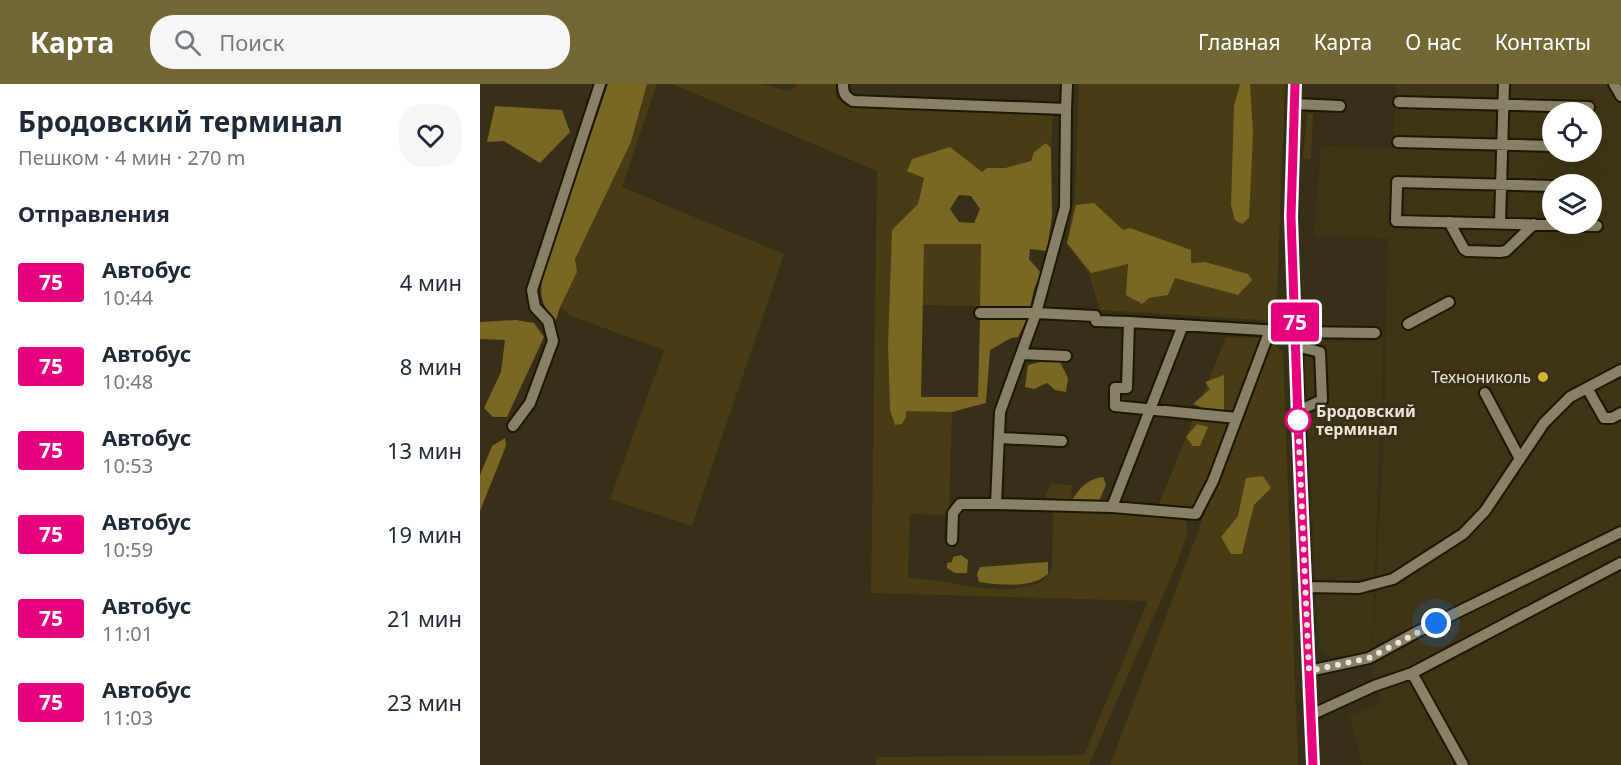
<!DOCTYPE html>
<html lang="ru">
<head>
<meta charset="utf-8">
<style>
  :root { --surface:#fff; --page:#f6f6f7; --text:#1f2937; --muted:#747a83; --accent:#726836 }
  body { margin:0; font-family:"Noto Sans",sans-serif; background:var(--page); color:var(--text); height:100vh; display:flex; flex-direction:column; font-size:22px; white-space:nowrap }
  * { box-sizing:border-box; margin:0 }
  p { font-size:20px; color:var(--muted) }
  .icon { flex:none; width:33px; height:33px; fill:none; stroke:currentColor; stroke-width:2; stroke-linecap:round; stroke-linejoin:round }
  .map { position:relative; flex:1; overflow:hidden }
  .panel { display:flex; flex-direction:column; background:var(--surface); width:480px }
  .panel>* { flex:none }
  .badge { padding:0 12px; border-radius:4px; font-size:21px; line-height:39px }
  .fabs { position:absolute; left:1062px; top:18px; display:grid; gap:12px }
  .fabs a { display:grid; place-items:center; width:60px; height:60px; border-radius:50%; background:var(--surface); box-shadow:0 6px 24px #0002; font-size:30px }
  .you { position:absolute; width:30px; height:30px; margin:-15px; border:4px solid #fff; border-radius:50%; background:#1a73e8; box-shadow:0 0 0 9px #1a73e833 }
  .map>.badge { position:absolute; translate:-50% -50%; box-shadow:0 0 0 3px #fff }
  h2 { padding:0 18px; font-size:22px; line-height:54px }
  .round { display:grid; place-items:center; flex:none; width:63px; height:63px; border-radius:24px; background:var(--page) }
  .head { display:flex; align-items:center; justify-content:space-between; height:102px; padding:0 18px }
  h1 { font-size:28px; font-weight:700; line-height:45px }
  ul { padding:0; list-style:none }
  li { display:flex; align-items:center; gap:18px; height:84px; padding:0 18px }
  li div { flex:1 }
  li b { display:block; font-size:22px }
  li em { font-style:normal }
  li .badge { min-width:66px; font-weight:700; text-align:center }
  header { display:flex; align-items:center; gap:36px; box-sizing:border-box; height:84px; padding:0 30px; background:var(--accent); color:#fff }
  header strong { font-size:28px }
  nav { display:flex; gap:33px; margin-inline-start:auto; font-size:21px }
  .search { width:420px; height:54px; background:var(--page); display:flex; align-items:center; gap:15px; box-sizing:border-box; padding:0 21px; border-radius:24px; color:var(--muted); font-size:22px }
  main { display:flex; flex:1; min-height:0 }
  .map>svg:first-child { display:block }
  .built { fill:#3f3516; fill-rule:evenodd }
  .green { fill:#473c13 }
  .forest { fill:#7a6724; fill-rule:evenodd }
  .lines { fill:none; stroke-linecap:round; stroke-linejoin:round }
  .minor-casing { stroke:#1e1702; stroke-width:14 }
  .minor { stroke:#898167; stroke-width:10 }
  .line-casing { stroke:#fff; stroke-width:14 }
  .line { stroke:#e6007e; stroke-width:9 }
  .walk { stroke:#eae6d7; stroke-width:6; stroke-dasharray:0 10.8 }
  .poi-dot { fill:#d7b434; stroke:#372f18; stroke-width:2 }
  .stop-dot { fill:#fff; stroke:#e6007e; stroke-width:3 }
  .labels { text-anchor:middle; dominant-baseline:central; stroke-width:5; stroke-linejoin:round; paint-order:stroke }
  .poi-label { font-size:16px; fill:#eae6d7; stroke:#372f18; text-anchor:end }
  .stop-label { font-size:16px; font-weight:bold; fill:#eae6d7; stroke:#372f18; text-anchor:start }
</style>
</head>
<body>
<header>
<strong>Карта</strong>
<div class="search"><svg class="icon" aria-label="search" viewBox="0 0 24 24"><circle cx="10" cy="10" r="6"/><path d="M15 15l6 6"/></svg>Поиск</div>
<nav><a>Главная</a><a>Карта</a><a>О нас</a><a>Контакты</a></nav>
</header>
<main>
<section class="panel">
<div class="head"><div><h1>Бродовский терминал</h1><p>Пешком · 4 мин · 270 m</p></div><a class="round"><svg class="icon" aria-label="heart" viewBox="0 0 24 24"><path d="M12 20l-8-8c-3-5 5-10 8-4 3-6 11-1 8 4z"/></svg></a></div>
<h2>Отправления</h2>
<ul>
<li><span class="badge" style="background:#e6007e;color:#fff">75</span><div><b>Автобус</b><p>10:44</p></div><em>4 мин</em></li>
<li><span class="badge" style="background:#e6007e;color:#fff">75</span><div><b>Автобус</b><p>10:48</p></div><em>8 мин</em></li>
<li><span class="badge" style="background:#e6007e;color:#fff">75</span><div><b>Автобус</b><p>10:53</p></div><em>13 мин</em></li>
<li><span class="badge" style="background:#e6007e;color:#fff">75</span><div><b>Автобус</b><p>10:59</p></div><em>19 мин</em></li>
<li><span class="badge" style="background:#e6007e;color:#fff">75</span><div><b>Автобус</b><p>11:01</p></div><em>21 мин</em></li>
<li><span class="badge" style="background:#e6007e;color:#fff">75</span><div><b>Автобус</b><p>11:03</p></div><em>23 мин</em></li>
</ul>
</section>
<div class="map">
<svg width="1141" height="681" viewBox="0 0 1141 681">
  <rect width="100%" height="100%" fill="#372f18"/>
  <path class="built" d="M916,0H1141V681H883L869,633L901,618L894,602L892,587L905,327L908,154L834,152L841,62L1016,67L1015,137L1018,63L914,60ZM1072,28H1112V68H1072ZM1072,100H1112V140H1072Z
    M824,254H903L892,567L851,574L839,563Z"/>
  <path class="green" d="M167,0H177L142,103L304,170L212,442L130,415L184,266L91,232L80,223L86,210L95,175L151,58Z
    M192,0H281L310,7L316,3L315,0H356V14L371,20L573,30L571,64L567,59L554,68L551,77L525,84H507L502,88L444,94L438,120L412,146L408,261L410,326L472,328L469,431L430,430L428,494C471,495 516,515 559,499C564,497 568,490 572,486L573,428C618,428 662,426 705,436L708,448L697,479L609,681H396V673L604,671L668,517L391,509L397,87Z
    M599,0H805L796,237L620,226L609,190L587,160L595,112Z
    M833,29L831,75H825L823,73L827,30Z
    M444,159L501,160L500,222L443,221Z
    M746,253L784,254L716,425L678,423Z
    M789,259L803,267L818,681H630Z
    M572,400L592,401L591,419L566,417V410Z"/>
  <path class="forest" d="M128,0H167L151,58L95,175L97,188L80,223L76,236C61,220 60,215 62,193Z
    M760,0H770L773,50L769,134L762,140L755,136L751,121L754,22Z
    M15,22L82,26L90,48L60,79L24,57L7,58Z
    M566,59L571,64L572,132L567,167L550,165L549,175L561,189L554,205L550,224L500,222L501,160H444L441,313H498L500,236L547,235L538,253L531,254L510,266L506,319L472,328L426,327V333L422,340L415,341L410,326L408,261L412,146L438,120L444,94L427,87L432,75L470,63L502,88L507,84H525L551,77L554,68ZM479,111L491,112L500,125L494,139L479,138L470,125Z
    M614,119L643,146L650,144L711,166V179L725,178L768,190L772,196L758,211L695,194L688,211L669,214L662,220L646,211L648,180L611,189L587,159L596,121Z
    M36,236L54,239L64,253L27,333H13L4,324L21,288L25,256L0,255V238Z
    M560,278H580L588,294L586,308L575,306L567,299L554,305L545,303L548,281Z
    M744,291V326L733,328L713,320L730,305L725,298Z
    M717,340L728,343L720,362H713L706,353Z
    M25,354L26,362L0,427V391L12,362Z
    M783,392L791,404L774,421L762,470H751L741,453L758,432L766,394Z
    M623,393L626,401L619,417L605,419L592,416C601,403 606,396 623,393Z
    M481,471L488,476L487,489H475L467,484V479L472,478L473,473Z
    M568,478V490C550,505 521,501 499,498L497,490L500,483Z"/>
  <g class="lines">
    <g class="minor-casing">
      <path id="minor" d="M363,0C363,9 365,13 373,17L586,25L585,123L556,229L520,328L516,420L632,423L716,430L733,397L790,246
        M815,0L811,133L833,681
        M1134,0L1141,12
        M919,18L1109,23
        M814,20L860,22
        M586,25L587,0
        M918,58L1072,62
        M917,98L1072,102
        M917,102L916,137L1117,142
        M969,138L984,165L987,167L1020,168L1026,167L1054,140
        M1020,139L1024,0
        M500,229H556L615,232L616,237L649,238
        M928,240L969,218
        M816,262L840,268L842,316L818,327
        M541,270L586,272
        M1107,304L1124,334H1132L1141,329
        M1005,309L1040,375
        M757,334L635,322V304H647L649,238L815,248L895,249
        M33,342L50,319L73,257L68,237L55,223L52,206L120,0
        M520,354L582,357
        M632,423L703,241
        M472,456L473,429L480,420H516
        M825,503L879,504L913,495L983,450L1005,427L1064,339L1090,313L1141,286
        M829,587L889,574L935,549L1141,448
        M932,589L983,681
        M831,631L894,602L932,589L1141,479"/>
    </g>
    <use href="#minor" class="minor"/>
  </g>
  <g class="lines">
    <g class="line-casing">
      <path id="line" d="M815,0L811,133L818,336L833,681"/>
    </g>
    <use href="#line" class="line"/>
    <path class="walk" d="M818,336L829,587L889,574L956,539"/>
  </g>
  <circle class="poi-dot" cx="1063" cy="293" r="6"/>
  <circle class="stop-dot" cx="818" cy="336" r="12"/>
  <g class="labels">
    <g class="poi-label">
      <text x="1051" y="293">Технониколь</text>
    </g>
    <g class="stop-label">
      <text x="836" y="327">Бродовский<tspan x="836" dy="18">терминал</tspan></text>
    </g>
  </g>
</svg>
<div class="fabs">
<a><svg class="icon" aria-label="locate" viewBox="0 0 24 24"><circle cx="12" cy="12" r="6"/><path d="M12 2v4M12 18v4M2 12h4M18 12h4"/></svg></a>
<a><svg class="icon" aria-label="layers" viewBox="0 0 24 24"><path d="M12 4l9 5-9 5-9-5zM3 14l9 5 9-5"/></svg></a>
</div>
<div class="you" style="left:956px;top:539px"></div>
<b class="badge" style="left:815px;top:238px;background:#e6007e;color:#fff">75</b>
</div>
</main>
</body>
</html>
